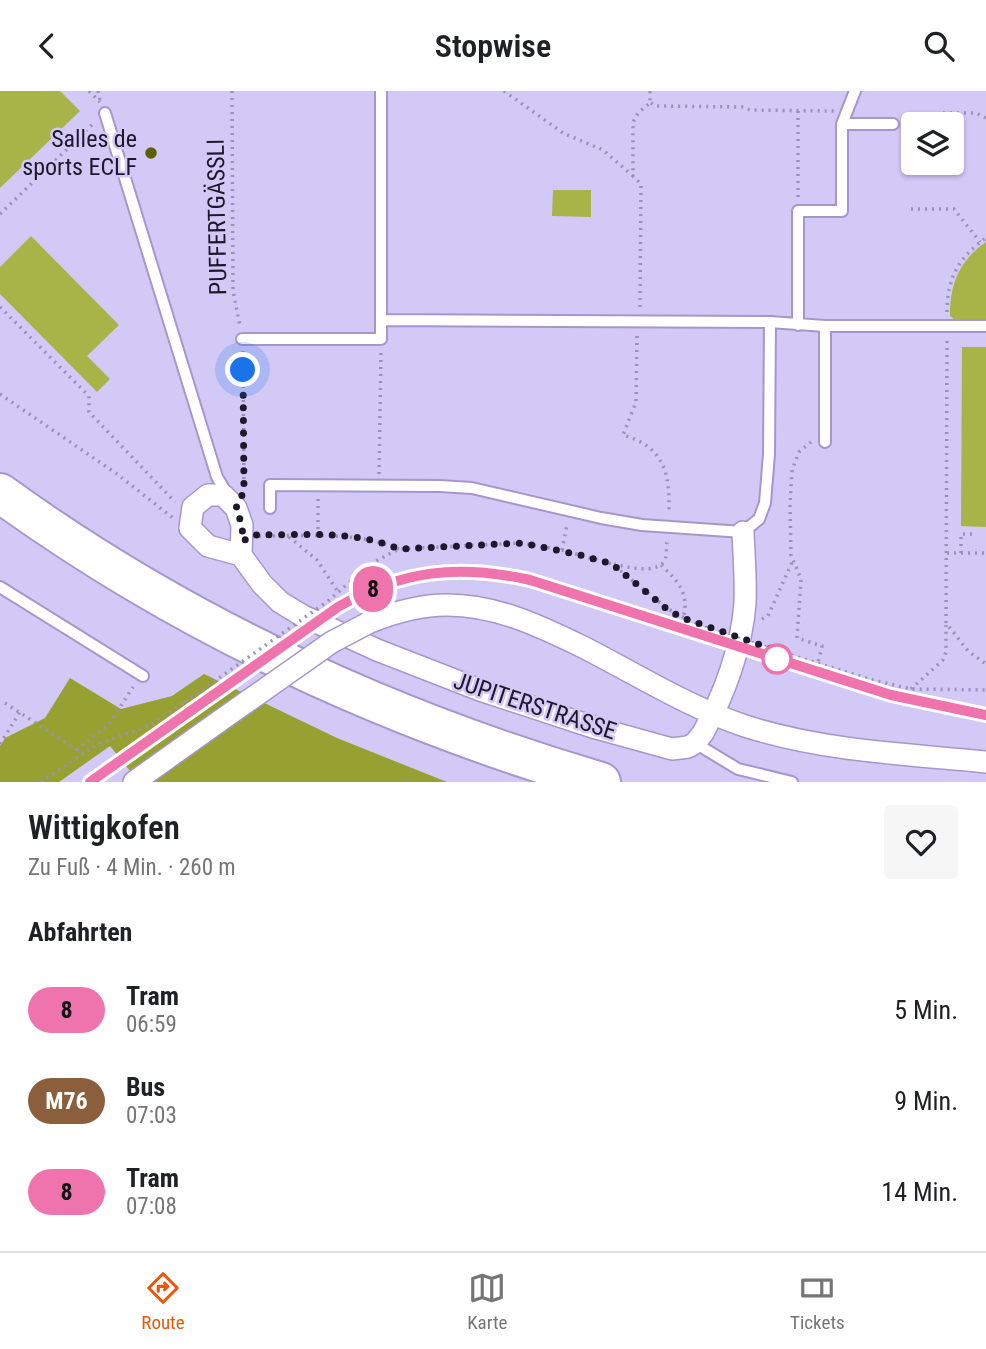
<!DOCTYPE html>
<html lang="de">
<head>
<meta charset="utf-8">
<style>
  :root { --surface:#fff; --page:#f6f6f6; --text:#202124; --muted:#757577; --line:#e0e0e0; --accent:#ea580c }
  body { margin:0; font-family:"Roboto Condensed",sans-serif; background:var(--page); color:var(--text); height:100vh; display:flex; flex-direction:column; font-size:26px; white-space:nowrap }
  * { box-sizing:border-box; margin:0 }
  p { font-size:23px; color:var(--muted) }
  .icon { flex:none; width:38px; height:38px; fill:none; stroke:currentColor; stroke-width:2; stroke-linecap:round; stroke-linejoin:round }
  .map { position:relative; height:691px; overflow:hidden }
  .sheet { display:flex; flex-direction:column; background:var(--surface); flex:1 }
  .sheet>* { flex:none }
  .badge { padding:0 14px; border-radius:23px; font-size:24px; line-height:46px }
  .tools { position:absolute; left:901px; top:21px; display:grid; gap:14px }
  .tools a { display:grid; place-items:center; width:63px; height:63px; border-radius:7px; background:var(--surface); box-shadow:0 2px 5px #0004; font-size:35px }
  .you { position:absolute; width:35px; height:35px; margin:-18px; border:5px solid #fff; border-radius:50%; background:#1a73e8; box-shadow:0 0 0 10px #1a73e833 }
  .map>.badge { position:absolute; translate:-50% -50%; box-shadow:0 0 0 4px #fff }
  h2 { padding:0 28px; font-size:26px; line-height:63px }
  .round { display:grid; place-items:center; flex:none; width:74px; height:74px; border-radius:7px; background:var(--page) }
  .head { display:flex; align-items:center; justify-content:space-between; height:119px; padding:0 28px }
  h1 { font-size:33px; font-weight:600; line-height:52px }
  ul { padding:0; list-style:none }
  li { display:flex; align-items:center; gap:21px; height:91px; padding:0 28px }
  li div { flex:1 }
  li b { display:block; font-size:26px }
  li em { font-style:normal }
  li .badge { min-width:77px; font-weight:700; text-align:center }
  header { display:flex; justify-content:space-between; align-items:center; height:91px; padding:0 28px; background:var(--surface); font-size:32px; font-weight:600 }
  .tab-bar { display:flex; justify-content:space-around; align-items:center; height:98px; border-top:2px solid var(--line); background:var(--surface); font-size:19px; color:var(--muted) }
  .tab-bar a { display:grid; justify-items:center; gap:4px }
  .tab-bar .current { color:var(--accent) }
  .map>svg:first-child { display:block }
  .green { fill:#a8b448 }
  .forest { fill:#96a131 }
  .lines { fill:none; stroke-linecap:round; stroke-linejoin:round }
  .lane-casing { stroke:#a497cd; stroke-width:14 }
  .street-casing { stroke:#a497cd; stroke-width:24 }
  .highway-casing { stroke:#a497cd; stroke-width:42 }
  .path { stroke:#9991b7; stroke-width:3.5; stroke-dasharray:2 5; stroke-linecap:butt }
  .lane { stroke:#fff; stroke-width:10 }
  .street { stroke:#fff; stroke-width:21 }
  .highway { stroke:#fff; stroke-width:38 }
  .tram { stroke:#564e6b; stroke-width:2 }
  .street-bridge-casing { stroke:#a497cd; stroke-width:24; stroke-linecap:butt }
  .path-bridge { stroke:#9991b7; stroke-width:3.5; stroke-dasharray:2 5; stroke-linecap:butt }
  .street-bridge { stroke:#fff; stroke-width:21 }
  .line-casing { stroke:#fff; stroke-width:16 }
  .line { stroke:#ef73ac; stroke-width:10 }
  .walk { stroke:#1e182d; stroke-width:7; stroke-dasharray:0 12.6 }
  .poi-dot { fill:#5a6200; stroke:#d3c9f7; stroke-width:2.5 }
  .stop-dot { fill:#fff; stroke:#ef73ac; stroke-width:3.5 }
  .labels { text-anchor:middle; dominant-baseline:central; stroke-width:5; stroke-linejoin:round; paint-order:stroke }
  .poi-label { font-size:24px; fill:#1e182d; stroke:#d3c9f7; text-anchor:end }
  .street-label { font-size:24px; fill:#1e182d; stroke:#d3c9f7 }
</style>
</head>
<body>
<header><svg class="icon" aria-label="back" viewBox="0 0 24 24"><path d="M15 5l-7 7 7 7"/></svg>Stopwise<svg class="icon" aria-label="search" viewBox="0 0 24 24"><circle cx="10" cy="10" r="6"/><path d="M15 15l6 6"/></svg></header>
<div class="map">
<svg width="986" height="691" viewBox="0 0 986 691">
  <rect width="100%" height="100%" fill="#d3c9f7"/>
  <path class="green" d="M0,0H60L80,20L0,97Z
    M553,99H591V126L552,125Z
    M31,145L119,234L87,265L110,288L97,301L0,203V176Z
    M986,151V229H955L950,225C950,193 959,170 986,151Z
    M962,256H986V436L961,435Z"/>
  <path class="forest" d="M204,583L337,647L447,691H139L110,655L59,691H0V655L5,647L45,627L70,587L121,618L172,605Z"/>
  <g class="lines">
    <g class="lane-casing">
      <path id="lane" d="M381,0V229
        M105,22L217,386L229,406
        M842,33H893
        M798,234V120H842V33L855,0
        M242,248H381V229L770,231L825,235H986
        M825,351V235
        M270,417V394L440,395L472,397L601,427L642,434L743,441L759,428L765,412L769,363L770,231
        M0,496L143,585
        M695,652L738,678L792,691"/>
    </g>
    <g class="street-casing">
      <path id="street" d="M241,464L208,455L190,437L193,416L208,404H223L236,417L242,434L241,464L262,493L280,511L303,525L377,559L480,599L596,637L672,658L688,656L695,652L703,642C724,604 742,556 745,512C746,489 744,465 743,441
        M370,531C395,521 420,514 447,514C496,514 540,535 583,556C636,583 688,616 745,635C823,660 905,663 986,671
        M134,691L221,629"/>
    </g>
    <g class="highway-casing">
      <path id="highway" d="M0,402C181,533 387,628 601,691"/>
    </g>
    <path class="path" d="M89,0L100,11
      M98,0L100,9
      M232,0L233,200L240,235
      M504,0L563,42L603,59L633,85
      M651,12L656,15L742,16L750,19L834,20
      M798,20V107
      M943,22H976L986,27
      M911,118H954L980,151
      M0,123L94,32
      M0,216L89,305V321L175,411
      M640,216L641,93L633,85V31L638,22L650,12V0
      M947,221C947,187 959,166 986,147
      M637,245L636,311L623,344C665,356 670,383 669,422
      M947,250L946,532L968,560L986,573
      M243,260L244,396
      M0,303L117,383L173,427
      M811,351L799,361L792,379L790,414L791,464L801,488L797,547L822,555L818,572
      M379,383L381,261
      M259,445C305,445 356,440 399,458
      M318,445V407
      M289,446L317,469L338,501
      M562,459L567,434
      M947,462H986
      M961,462V443H976
      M614,473C627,476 657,484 665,469C667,463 666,456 667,451
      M661,474C678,490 690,503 683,527
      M328,510L372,472L399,458L522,452L562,459L612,473L668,518L698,534
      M762,528L768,525L793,469
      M778,560L869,588L911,598L986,599
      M911,598L943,569L946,561V534
      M5,612L77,659
      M0,653L20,621
      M83,663L77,659L109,633L133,596
      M41,691L96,654L150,634L185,611"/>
    <use href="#lane" class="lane"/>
    <use href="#street" class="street"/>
    <use href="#highway" class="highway"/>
    <path class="tram" d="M90,691L338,516C403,479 457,473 529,489L891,604L986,624"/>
    <g class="street-bridge-casing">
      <path id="street-bridge" d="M221,629L332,551L370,531"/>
    </g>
    <path class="path-bridge" d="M698,534L778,560
      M185,611L328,510"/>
    <use href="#street-bridge" class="street-bridge"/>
  </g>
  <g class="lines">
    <g class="line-casing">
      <path id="line" d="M90,691L338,516C402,479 458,473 530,489L891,604L986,624"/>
    </g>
    <use href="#line" class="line"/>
    <path class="walk" d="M243,279L244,400L236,417L242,434L243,450L254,444C301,444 355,439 399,458L522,452L580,464L612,473L668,519L683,527L778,560L777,568"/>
  </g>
  <circle class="poi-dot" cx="151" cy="62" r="7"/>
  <circle class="stop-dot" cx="777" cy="568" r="14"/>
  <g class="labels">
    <g class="poi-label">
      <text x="137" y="48">Salles de<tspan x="137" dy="28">sports ECLF</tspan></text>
    </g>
    <g class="street-label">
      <text transform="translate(217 126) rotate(-91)">PUFFERTGÄSSLI</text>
      <text transform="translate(535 615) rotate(18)">JUPITERSTRASSE</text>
    </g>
  </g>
</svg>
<div class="tools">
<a><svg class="icon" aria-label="layers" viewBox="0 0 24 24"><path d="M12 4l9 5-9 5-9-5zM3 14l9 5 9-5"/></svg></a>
</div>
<div class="you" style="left:243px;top:279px"></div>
<b class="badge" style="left:373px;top:498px;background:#ef73ac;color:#111">8</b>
</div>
<section class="sheet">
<div class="head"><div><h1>Wittigkofen</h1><p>Zu Fuß · 4 Min. · 260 m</p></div><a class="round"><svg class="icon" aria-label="heart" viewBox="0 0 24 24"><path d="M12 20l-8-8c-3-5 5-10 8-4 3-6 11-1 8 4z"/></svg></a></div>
<h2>Abfahrten</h2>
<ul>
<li><span class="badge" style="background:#ef73ac;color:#111">8</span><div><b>Tram</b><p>06:59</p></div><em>5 Min.</em></li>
<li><span class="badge" style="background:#8b5e3c;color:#fff">M76</span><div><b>Bus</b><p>07:03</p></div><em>9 Min.</em></li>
<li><span class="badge" style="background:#ef73ac;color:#111">8</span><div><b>Tram</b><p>07:08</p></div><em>14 Min.</em></li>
</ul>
</section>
<nav class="tab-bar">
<a class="current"><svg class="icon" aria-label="directions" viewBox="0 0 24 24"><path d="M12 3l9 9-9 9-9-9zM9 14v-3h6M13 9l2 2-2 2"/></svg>Route</a>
<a><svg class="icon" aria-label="map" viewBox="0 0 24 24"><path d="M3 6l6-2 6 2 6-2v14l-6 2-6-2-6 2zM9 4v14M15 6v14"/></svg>Karte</a>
<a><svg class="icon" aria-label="tickets" viewBox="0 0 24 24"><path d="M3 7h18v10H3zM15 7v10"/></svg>Tickets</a>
</nav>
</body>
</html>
